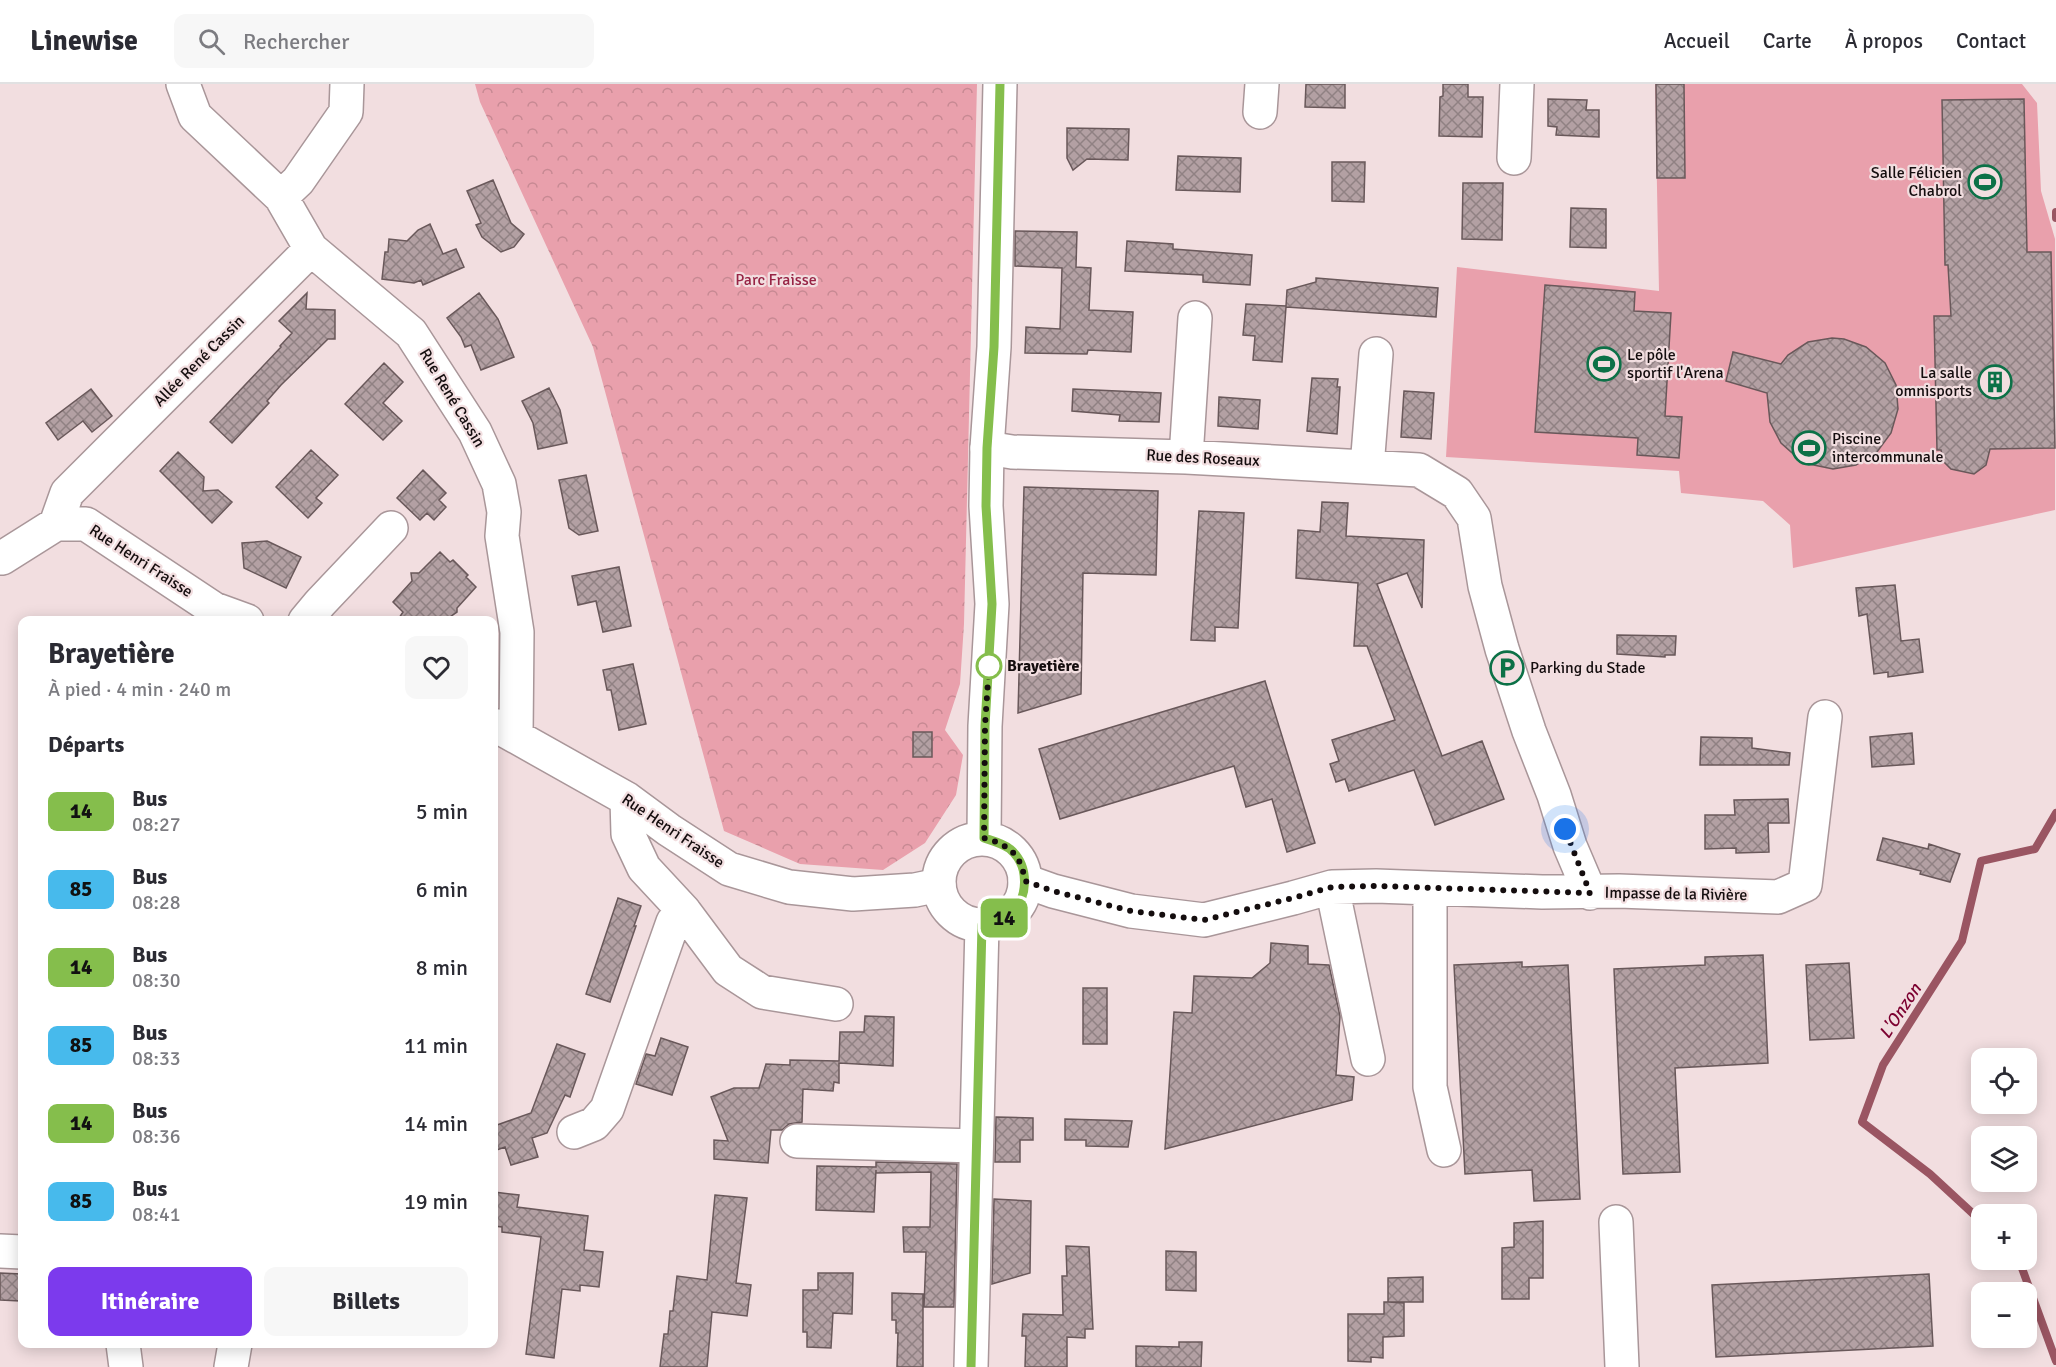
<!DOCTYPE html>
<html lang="fr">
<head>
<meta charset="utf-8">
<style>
  :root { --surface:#fff; --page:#f7f7f7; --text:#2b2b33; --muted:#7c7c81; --line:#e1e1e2; --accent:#7c3aed }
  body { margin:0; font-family:Signika,sans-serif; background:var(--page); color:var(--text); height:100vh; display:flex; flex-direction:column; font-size:22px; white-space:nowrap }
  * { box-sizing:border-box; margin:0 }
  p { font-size:20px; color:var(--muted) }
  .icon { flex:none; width:33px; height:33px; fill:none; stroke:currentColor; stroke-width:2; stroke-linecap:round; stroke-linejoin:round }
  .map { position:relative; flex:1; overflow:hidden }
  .sheet { position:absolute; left:18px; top:532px; width:480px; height:732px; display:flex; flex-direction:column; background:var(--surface); border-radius:12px; box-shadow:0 3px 15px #0003 }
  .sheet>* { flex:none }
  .badge { padding:0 12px; border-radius:9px; font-size:21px; line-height:39px }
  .tools { position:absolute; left:1971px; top:964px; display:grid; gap:12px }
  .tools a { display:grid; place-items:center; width:66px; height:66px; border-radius:12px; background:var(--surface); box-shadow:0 3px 15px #0003; font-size:30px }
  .you { position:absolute; width:30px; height:30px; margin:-15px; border:4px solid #fff; border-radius:50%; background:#1a73e8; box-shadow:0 0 0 9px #1a73e833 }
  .map>.badge { position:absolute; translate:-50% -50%; box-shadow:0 0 0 3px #fff }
  h2 { padding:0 30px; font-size:22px; line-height:54px }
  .round { display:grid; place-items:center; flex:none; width:63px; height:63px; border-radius:12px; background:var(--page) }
  .headline { display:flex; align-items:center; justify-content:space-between; height:102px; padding:0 30px }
  h1 { font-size:28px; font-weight:700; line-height:45px }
  .primary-button { display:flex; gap:12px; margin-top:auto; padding:12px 30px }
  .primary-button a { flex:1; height:69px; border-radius:12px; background:var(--accent); color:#fff; font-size:24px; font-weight:700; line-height:69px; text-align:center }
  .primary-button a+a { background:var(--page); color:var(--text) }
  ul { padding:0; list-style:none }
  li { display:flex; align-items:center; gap:18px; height:78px; padding:0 30px }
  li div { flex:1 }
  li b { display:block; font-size:22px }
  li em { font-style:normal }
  li .badge { min-width:66px; font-weight:700; text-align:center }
  header { display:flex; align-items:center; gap:36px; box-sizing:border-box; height:84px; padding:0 30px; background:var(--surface); border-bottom:2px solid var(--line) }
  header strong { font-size:28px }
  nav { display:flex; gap:33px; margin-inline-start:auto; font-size:21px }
  .search { width:420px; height:54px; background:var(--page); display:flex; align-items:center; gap:15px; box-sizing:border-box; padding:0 21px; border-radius:12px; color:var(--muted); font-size:22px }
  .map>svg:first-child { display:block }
  .park { fill:url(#park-crowns) }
  .garden { fill:#e9a0ac }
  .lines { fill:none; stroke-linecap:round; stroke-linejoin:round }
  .stream { stroke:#9a5562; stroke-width:8 }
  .building { fill:url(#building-cross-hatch); stroke:#69585a; stroke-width:1.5 }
  .minor-casing { stroke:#a99699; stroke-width:36 }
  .major-casing { stroke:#a99699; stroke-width:36 }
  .minor { stroke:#fff; stroke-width:33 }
  .major { stroke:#fff; stroke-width:33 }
  .line-casing { stroke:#fff; stroke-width:14 }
  .line { stroke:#85be4c; stroke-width:9 }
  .walk { stroke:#140d0e; stroke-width:6; stroke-dasharray:0 10.8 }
  .stop-dot { fill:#fff; stroke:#85be4c; stroke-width:3 }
  .labels { text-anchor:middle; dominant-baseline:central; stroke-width:4.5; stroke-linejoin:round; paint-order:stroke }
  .poi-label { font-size:16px; fill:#140d0e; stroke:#f2dee0; text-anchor:start }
  .park-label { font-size:16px; fill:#972445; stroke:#f2dee0 }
  .street-label { font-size:16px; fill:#140d0e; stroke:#f2dee0 }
  .stop-label { font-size:16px; font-weight:bold; fill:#140d0e; stroke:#f2dee0; text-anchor:start }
  .water-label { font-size:18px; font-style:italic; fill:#7c0030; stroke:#f2dee0 }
</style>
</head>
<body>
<header>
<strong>Linewise</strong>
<div class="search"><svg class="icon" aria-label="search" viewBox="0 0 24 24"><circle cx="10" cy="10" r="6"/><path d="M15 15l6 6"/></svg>Rechercher</div>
<nav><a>Accueil</a><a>Carte</a><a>À propos</a><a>Contact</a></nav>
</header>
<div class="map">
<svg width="2056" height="1283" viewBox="0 0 2056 1283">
  <defs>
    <pattern id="park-crowns" width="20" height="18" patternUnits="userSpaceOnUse" patternTransform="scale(1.5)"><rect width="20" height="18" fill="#e9a0ac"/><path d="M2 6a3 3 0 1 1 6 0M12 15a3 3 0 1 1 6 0" fill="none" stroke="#c78993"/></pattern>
    <pattern id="building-cross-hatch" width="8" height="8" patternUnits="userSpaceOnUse" patternTransform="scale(1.5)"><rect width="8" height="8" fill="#b3a0a3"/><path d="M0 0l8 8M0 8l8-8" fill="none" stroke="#908183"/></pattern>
  </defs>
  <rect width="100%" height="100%" fill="#f2dee0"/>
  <path class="park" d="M475,0H977L964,540L960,600L945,646L963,671L956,711L925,759L883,786L800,780L724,747L593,263L480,18Z"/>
  <path class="garden" d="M1655,0H2022L2037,19L2041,107L2055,155V426L1793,484L1790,441L1763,417L1681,409L1679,387L1446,373L1457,183L1659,207Z"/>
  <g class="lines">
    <path class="stream" d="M2056,128V134
      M1982,1138L1930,1090L1862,1038L1883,981L1962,857L1981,777L2035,765L2056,729
      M2019,1176L2056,1277"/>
  </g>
  <path class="building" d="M1306,0H1345V24L1305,23Z
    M1443,0H1468V13H1483L1482,53L1439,52L1440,13L1443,12Z
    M1656,0H1684L1685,94H1657Z
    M1548,15L1587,16L1586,26H1599V53L1556,51L1557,43L1548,42Z
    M2024,15L2027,168H2051L2055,364L1990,365L1986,381L1974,390L1951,385L1944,378L1941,366H1937L1934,232H1951L1948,181H1945L1942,16Z
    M1067,44L1129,45L1128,76L1087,75L1073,86L1067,74Z
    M1178,72L1241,74L1240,108L1176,106Z
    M1332,78H1365L1364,118L1332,117Z
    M493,96L511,139L524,150L514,163L501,168L482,153L476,141L481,139L467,107Z
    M1463,99H1503L1502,156L1462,155Z
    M1571,124L1606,125V164L1570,163Z
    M430,140L443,170L456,165L464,183L423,201L421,196L414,199L382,195L385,168H388L389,155L407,157L418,146Z
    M1015,147L1077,148L1076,183L1091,184L1089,226L1133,228L1131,268L1088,266L1087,270L1025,269L1026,243L1060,245L1062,184L1015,182Z
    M1127,157L1173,160V165L1252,171L1250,201L1203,198V191L1125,187Z
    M1316,194L1438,204L1436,233L1286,223L1282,278L1253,276L1255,252L1243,251L1246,220L1286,222L1287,206L1316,198Z
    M1545,201L1635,208L1634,227L1671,229L1665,332L1682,333L1679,374L1637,371L1638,354L1535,348Z
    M307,209L306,225L335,226V255H328L281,301L267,317L269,319L232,359L210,338L281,263L280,262L292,249L279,237Z
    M479,209L498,235L514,273L481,286L471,261L465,263L461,253L447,234Z
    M1832,254L1844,255L1866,263L1885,279L1896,301L1898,325L1891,349L1877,368L1856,381L1833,385L1809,380L1799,375L1781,359L1770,338L1767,309L1726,297L1733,268L1781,280L1788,271L1808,258Z
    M384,279L403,298L383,319L402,337L383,356L345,320Z
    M1312,294L1338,295L1337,303H1340L1337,350L1307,347Z
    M549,304L560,326L567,359L538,365L533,339L522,317Z
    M91,305L112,332L92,348L83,337L58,356L46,339Z
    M1073,305L1161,309L1159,338L1119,337L1120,331L1072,327Z
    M1404,307L1434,309L1431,355L1401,353Z
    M1219,313L1260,316L1258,345L1218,342Z
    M311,366L338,391L316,414L322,419L308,434L276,403Z
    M178,368L204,393L203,407L218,406L232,418L212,439L160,387Z
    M423,386L446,409L439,416L446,423L434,436L427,429L420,436L397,414Z
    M586,391L598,447L579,451L569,444L559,396Z
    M1024,403L1158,407L1156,491L1083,489L1081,610L1018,629Z
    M1322,418L1348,419L1346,452L1424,456L1422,524L1407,489L1377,500L1442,672L1482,657L1504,715L1435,741L1414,686L1349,707L1345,695L1336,698L1330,680L1339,677L1332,656L1395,636L1367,562H1354L1358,499L1296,494L1298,446L1320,448Z
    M1199,427L1244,429L1238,544L1215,543V557L1191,556Z
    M267,457L301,473L286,504L244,484L242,459Z
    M440,468L450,478L453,476L468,491L466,493L476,503L457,524V528L444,537H397L403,528L393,518L412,497L411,489H419Z
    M619,483L631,542L603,548L596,517L578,521L572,492Z
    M1895,501L1901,557L1919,555L1923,588L1888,593V588L1874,590L1867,530L1859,532L1856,504Z
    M1617,551L1676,552L1675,571H1665V573L1617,570Z
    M633,580L646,640L619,646L611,606H607L603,586Z
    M1265,597L1315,759L1287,768L1272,715L1246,723L1234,682L1060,735L1039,665Z
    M913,648H932V673H913Z
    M1912,649L1914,680L1872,683L1870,653Z
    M1701,653L1752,654V664L1790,669L1789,681H1700Z
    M1788,715L1789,739H1768L1769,768L1736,769V764L1705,765V731H1735L1734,716Z
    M1883,754L1928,765L1929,760L1960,770L1950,798L1920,790L1921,787L1877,776Z
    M618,814L641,822L634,842H636L610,918L586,910Z
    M1271,859L1308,862V880L1329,881L1340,932L1336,991L1354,993L1352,1016L1165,1065L1174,928L1192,929L1194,892L1252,894L1270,879Z
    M1763,871L1768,979L1675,984L1680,1088L1623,1090L1614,885L1705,881V873Z
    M1522,878V883L1568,881L1580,1115L1534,1117L1532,1086L1465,1090L1454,881Z
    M1849,879L1854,954L1810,956L1806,881Z
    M1083,904H1107V960H1083Z
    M865,932L894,933L893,982L839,979V999L834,998L833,1007L803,1005L802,1038L789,1040L782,1046H771L768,1079L714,1075V1056L728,1057L711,1013L734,1004H759L766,980L790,981V976L839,977L840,948H864Z
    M661,954L688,963L672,1011L636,1000L646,970L655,972Z
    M557,960L585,970L570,1013L565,1011L547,1049L532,1054L538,1073L511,1081L505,1063L494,1067V1042L531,1029Z
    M996,1033L1033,1034V1056H1020V1078H995Z
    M1065,1035L1132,1037L1128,1063L1086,1062V1056H1065Z
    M876,1078L957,1080L954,1223H924L926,1168H904L903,1143H930L931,1088L876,1089V1086L874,1128L816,1126L817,1082L876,1083Z
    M494,1108L519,1111L517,1123L588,1132L584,1166L603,1168L599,1203L580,1201V1207L562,1205L554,1274L526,1270L541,1153L502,1148V1143L494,1142Z
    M715,1111L747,1114L736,1199L751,1201L747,1232L712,1228L707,1283H660L664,1250H668L670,1227H673L677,1192L707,1196Z
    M994,1115L1031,1117L1030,1189L992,1200Z
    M1543,1137V1194H1529V1215H1502V1164L1514,1163V1139Z
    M1066,1162L1089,1163L1093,1245H1085V1254L1067,1253V1283H1025L1026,1252H1022L1023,1230L1063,1231L1062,1192H1067Z
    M1166,1167L1196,1168V1207L1166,1206Z
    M0,1189L21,1190L20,1217L0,1216Z
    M818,1189H853L852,1230L833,1229L831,1264L807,1263V1248H803V1206H818Z
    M1929,1190L1933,1262L1716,1273L1712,1201Z
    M1423,1193V1218H1388L1404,1219V1252L1383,1253V1274L1371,1273V1278L1348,1277V1230H1384V1218H1388V1194Z
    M892,1209L923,1210V1283H897L898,1249H896V1236H892Z
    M1179,1258H1202L1201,1283H1136V1262L1179,1263Z"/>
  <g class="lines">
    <g class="minor-casing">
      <path id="minor" d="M1260,28L1262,0
        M1514,74L1517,0
        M281,113L298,97L346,28L347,0
        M311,165L411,249L475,348L499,400L504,428L502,452L517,548L516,651
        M987,364L1012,368L1186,373L1419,386L1457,409L1474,434L1485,502L1502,565L1529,647L1554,711L1570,762L1590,809
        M1186,373L1195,234
        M1367,383L1376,270
        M56,440L67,409L311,165L281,113L195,32L183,0
        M2,474L56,440H86L214,525L247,537
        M305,537L320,519L391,444
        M497,642L627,715L669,746L729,785L789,803L853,810L915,806L939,801
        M627,715L628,750L644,784L684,827L728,886L762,908L836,920
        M1025,797L1053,807L1131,827L1204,836L1293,814L1332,803L1376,802L1542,808L1619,807L1778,813L1805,801L1825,633
        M1332,803L1368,975
        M1430,804V1003L1444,1066
        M574,1048L594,1040L607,1025L673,838L684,827
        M797,1057L976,1062
        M1616,1138L1622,1283
        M0,1167L22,1168
        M123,1260L126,1283
        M231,1283L235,1260"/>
    </g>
    <g class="major-casing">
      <path id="major" d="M984,754L985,642L992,520L986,422L987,364L994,263L1000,0
        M939 798a43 43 0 1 1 86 0a43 43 0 1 1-86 0Z
        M971,1283L982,841"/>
    </g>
    <use href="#minor" class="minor"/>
    <use href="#major" class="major"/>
  </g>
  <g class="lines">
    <g class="line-casing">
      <path id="line" d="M971,1283L982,841C992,839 1001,838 1009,832C1029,815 1030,782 1010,765C1002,759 993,757 984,754L985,642L992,520L986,422L987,364L994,263L1000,0"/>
    </g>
    <use href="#line" class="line"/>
    <path class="walk" d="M989,582L985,642L984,754C1009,761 1021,770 1025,797L1053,807L1131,827L1204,836L1293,814L1332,803L1377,802L1590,809L1565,745"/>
  </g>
  <defs>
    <g id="stadium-ring" transform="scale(1.725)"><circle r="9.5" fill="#f2dee0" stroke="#0c7147" stroke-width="1.5"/><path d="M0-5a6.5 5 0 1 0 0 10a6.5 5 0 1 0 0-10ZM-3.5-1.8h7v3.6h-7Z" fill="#0c7147"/></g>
    <g id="building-ring" transform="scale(1.725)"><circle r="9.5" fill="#f2dee0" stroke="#0c7147" stroke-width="1.5"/><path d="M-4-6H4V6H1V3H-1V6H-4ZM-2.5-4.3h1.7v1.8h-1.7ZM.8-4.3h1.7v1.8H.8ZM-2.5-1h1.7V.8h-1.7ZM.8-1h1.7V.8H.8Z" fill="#0c7147"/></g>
    <g id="parking-ring" transform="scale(1.725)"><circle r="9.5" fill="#f2dee0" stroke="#0c7147" stroke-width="1.5"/><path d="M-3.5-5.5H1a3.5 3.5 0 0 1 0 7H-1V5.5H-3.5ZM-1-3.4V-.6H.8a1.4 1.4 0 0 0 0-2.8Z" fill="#0c7147"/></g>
  </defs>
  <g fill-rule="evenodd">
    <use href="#stadium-ring" x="1985" y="98"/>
    <use href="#stadium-ring" x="1604" y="280"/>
    <use href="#building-ring" x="1995" y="298"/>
    <use href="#stadium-ring" x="1809" y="364"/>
    <use href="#parking-ring" x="1507" y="584"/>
  </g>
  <circle class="stop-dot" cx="989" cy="582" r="12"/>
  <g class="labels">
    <g class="poi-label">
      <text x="1962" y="89" text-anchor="end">Salle Félicien<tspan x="1962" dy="18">Chabrol</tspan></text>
      <text x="1627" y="271">Le pôle<tspan x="1627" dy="18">sportif l'Arena</tspan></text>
      <text x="1972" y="289" text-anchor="end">La salle<tspan x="1972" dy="18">omnisports</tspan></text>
      <text x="1832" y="355">Piscine<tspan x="1832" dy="18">intercommunale</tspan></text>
      <text x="1530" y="584">Parking du Stade</text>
    </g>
    <g class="park-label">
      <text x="776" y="196">Parc Fraisse</text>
    </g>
    <g class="street-label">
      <text transform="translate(199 277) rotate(-45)">Allée René Cassin</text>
      <text transform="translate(452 314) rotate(59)">Rue René Cassin</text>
      <text transform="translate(1203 374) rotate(3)">Rue des Roseaux</text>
      <text transform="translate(141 477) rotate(33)">Rue Henri Fraisse</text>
      <text transform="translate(673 747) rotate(34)">Rue Henri Fraisse</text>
      <text transform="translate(1676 810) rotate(1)">Impasse de la Rivière</text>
    </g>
    <g class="stop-label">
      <text x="1007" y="582">Brayetière</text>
    </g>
    <g class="water-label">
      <text transform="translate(1900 927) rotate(-57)">L'Onzon</text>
    </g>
  </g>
</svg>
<div class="tools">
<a><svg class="icon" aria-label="locate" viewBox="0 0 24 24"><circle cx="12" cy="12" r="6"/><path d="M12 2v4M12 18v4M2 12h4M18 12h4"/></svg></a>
<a><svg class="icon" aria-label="layers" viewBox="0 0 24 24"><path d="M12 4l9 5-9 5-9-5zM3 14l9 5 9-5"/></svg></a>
<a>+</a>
<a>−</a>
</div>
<div class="you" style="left:1565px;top:745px"></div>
<b class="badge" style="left:1004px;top:834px;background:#85be4c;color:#111">14</b>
<section class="sheet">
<div class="headline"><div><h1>Brayetière</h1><p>À pied · 4 min · 240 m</p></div><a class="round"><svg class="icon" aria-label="heart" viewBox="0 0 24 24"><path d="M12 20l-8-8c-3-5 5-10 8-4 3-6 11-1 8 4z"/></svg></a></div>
<h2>Départs</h2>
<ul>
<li><span class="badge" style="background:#85be4c;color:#111">14</span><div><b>Bus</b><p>08:27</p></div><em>5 min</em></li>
<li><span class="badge" style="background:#47baec;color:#111">85</span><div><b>Bus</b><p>08:28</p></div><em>6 min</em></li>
<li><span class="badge" style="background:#85be4c;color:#111">14</span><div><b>Bus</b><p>08:30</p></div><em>8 min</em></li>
<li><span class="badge" style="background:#47baec;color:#111">85</span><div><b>Bus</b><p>08:33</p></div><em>11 min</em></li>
<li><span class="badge" style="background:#85be4c;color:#111">14</span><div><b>Bus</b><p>08:36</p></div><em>14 min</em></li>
<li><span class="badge" style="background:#47baec;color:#111">85</span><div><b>Bus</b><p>08:41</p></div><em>19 min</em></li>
</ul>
<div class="primary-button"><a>Itinéraire</a><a>Billets</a></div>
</section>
</div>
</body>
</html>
